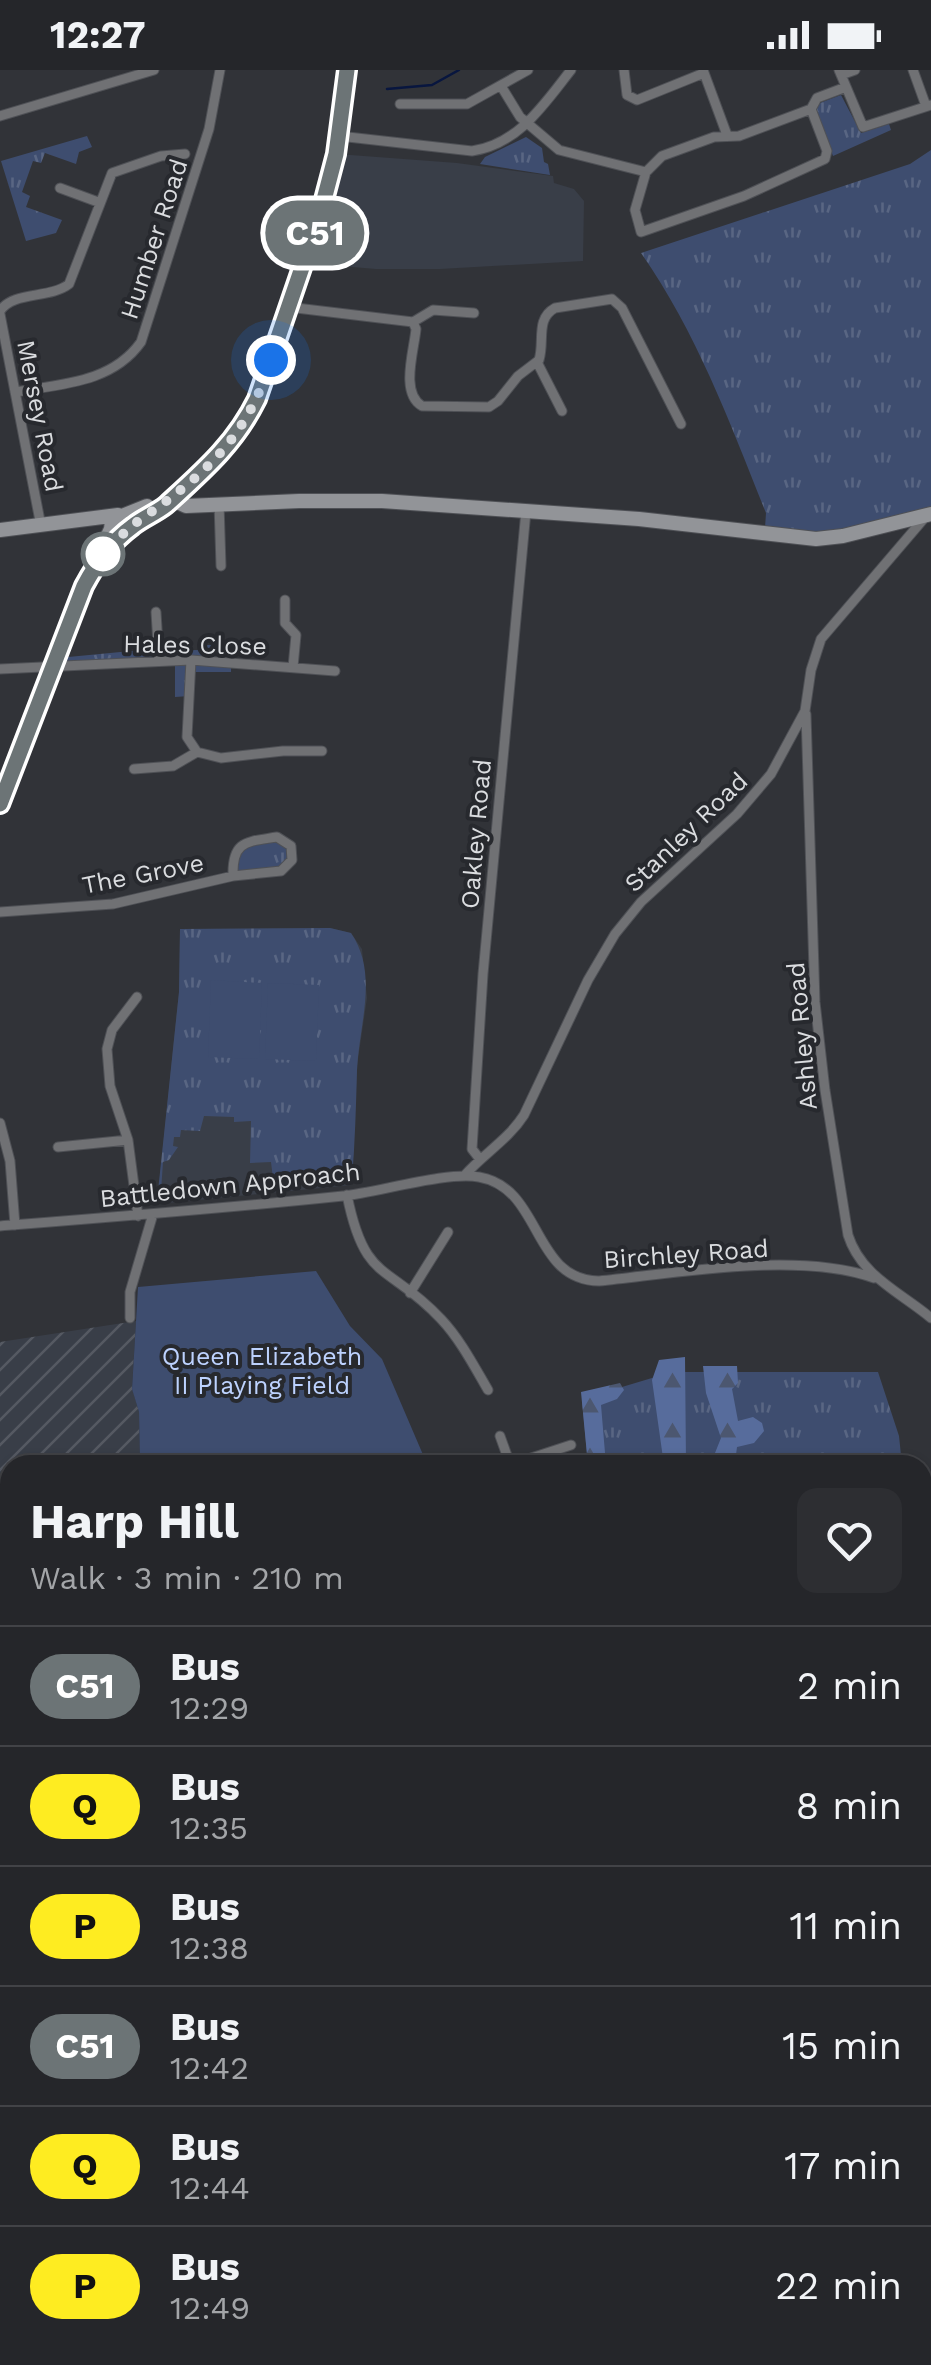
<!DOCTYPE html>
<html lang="en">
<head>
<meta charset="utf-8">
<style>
  :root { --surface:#25262a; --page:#2d2e32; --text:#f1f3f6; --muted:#a3a5a8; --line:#424347 }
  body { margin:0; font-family:"Work Sans",sans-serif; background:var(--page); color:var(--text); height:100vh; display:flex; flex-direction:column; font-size:38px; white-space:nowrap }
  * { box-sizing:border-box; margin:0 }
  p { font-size:32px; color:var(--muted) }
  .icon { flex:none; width:55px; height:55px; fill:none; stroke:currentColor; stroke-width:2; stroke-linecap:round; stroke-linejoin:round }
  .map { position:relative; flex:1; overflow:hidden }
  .side { position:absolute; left:0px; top:1385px; width:932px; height:910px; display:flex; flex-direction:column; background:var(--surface); border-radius:30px 30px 0 0; box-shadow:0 2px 8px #0004,0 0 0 2px var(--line) }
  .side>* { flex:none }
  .badge { padding:0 20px; border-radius:32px; font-size:35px; line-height:65px }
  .you { position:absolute; width:50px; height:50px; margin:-25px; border:8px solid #fff; border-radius:50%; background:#1a73e8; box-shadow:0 0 0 15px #1a73e833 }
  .map>.badge { position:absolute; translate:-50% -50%; box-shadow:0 0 0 5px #fff }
  .round { display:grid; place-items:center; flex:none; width:105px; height:105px; border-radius:20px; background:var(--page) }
  .head { display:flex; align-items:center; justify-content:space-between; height:170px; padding:0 30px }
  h1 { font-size:48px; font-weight:700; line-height:75px }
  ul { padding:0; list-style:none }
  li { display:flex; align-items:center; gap:30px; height:120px; padding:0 30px; border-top:2px solid var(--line) }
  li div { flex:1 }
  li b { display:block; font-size:38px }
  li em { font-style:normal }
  li .badge { min-width:110px; font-weight:700; text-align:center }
  .status { display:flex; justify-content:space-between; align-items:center; height:70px; padding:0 50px; background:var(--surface); direction:ltr }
  .status svg { height:28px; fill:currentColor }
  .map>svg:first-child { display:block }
  .built { fill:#393e48 }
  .industrial { fill:url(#industrial-furrows) }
  .grass { fill:url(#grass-tufts) }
  .forest { fill:url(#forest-firs) }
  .park { fill:#3e4d6f }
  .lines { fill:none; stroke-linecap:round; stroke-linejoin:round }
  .stream { stroke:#08163f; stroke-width:2.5 }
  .street-casing { stroke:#4f5156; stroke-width:11 }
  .secondary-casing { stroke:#4f5156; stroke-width:16 }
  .primary-casing { stroke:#4f5156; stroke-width:18 }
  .highway-casing { stroke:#4f5156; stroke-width:20 }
  .street { stroke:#707174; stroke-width:9 }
  .secondary { stroke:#929498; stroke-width:14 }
  .primary { stroke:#acaeb4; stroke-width:15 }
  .highway { stroke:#c4c7cd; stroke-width:18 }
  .line-casing { stroke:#fff; stroke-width:22 }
  .line { stroke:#6c7476; stroke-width:15 }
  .walk { stroke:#dadcdf; stroke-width:10; stroke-dasharray:0 18 }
  .stop-dot { fill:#fff; stroke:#6c7476; stroke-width:5 }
  .labels { text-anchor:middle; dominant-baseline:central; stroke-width:8; stroke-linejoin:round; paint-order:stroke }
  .street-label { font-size:25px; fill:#dadcdf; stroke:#27292e }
  .park-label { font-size:25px; fill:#bdd2fe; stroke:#27292e }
</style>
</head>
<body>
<div class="status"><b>12:27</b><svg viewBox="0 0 49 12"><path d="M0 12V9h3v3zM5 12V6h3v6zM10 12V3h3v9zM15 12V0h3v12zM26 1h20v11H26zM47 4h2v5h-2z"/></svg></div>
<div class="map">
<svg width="931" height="2295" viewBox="0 0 931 2295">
  <defs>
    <pattern id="industrial-furrows" width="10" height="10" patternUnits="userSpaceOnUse" patternTransform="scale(2.5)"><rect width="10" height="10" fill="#393e48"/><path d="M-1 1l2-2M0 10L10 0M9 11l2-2" fill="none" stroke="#555962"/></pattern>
    <pattern id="grass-tufts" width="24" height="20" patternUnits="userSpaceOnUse" patternTransform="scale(2.5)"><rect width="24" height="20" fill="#3e4d6f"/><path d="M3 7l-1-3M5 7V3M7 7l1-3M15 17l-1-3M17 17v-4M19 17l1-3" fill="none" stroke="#596683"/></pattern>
    <pattern id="forest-firs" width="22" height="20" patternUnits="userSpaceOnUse" patternTransform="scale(2.5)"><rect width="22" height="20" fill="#576c9c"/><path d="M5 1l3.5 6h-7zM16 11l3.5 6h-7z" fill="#4c5770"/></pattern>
  </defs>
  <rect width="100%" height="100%" fill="#313338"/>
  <path class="built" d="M337,84L457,93L553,106L554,113L574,119L584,131L583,191L440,199H376L305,193Z
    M330,858L351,863L362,879L367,928L357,996L352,1115L157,1134L179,922L180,859Z
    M922,1448L931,1479V1855L923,1859Z"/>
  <path class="industrial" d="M136,1251L132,1318L139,1342L140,1395H10V1555L0,1553V1272Z"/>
  <path class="grass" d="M841,25L861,63L889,54L891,60L833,86L816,41L817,34Z
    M87,66L92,77L79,82L76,94L45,83L41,93L33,91L22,122L30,126L26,137L62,150L56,163L26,171L1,91Z
    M526,67L542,78L544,92L548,94L550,105L480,94L485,87Z
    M931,80V437L827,464L765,458L766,443C730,353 697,263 641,183L910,94Z
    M201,575H214L215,591L231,592V602H192L189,626L175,627V592L55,597L58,588L131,581L200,580Z
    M277,767L292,782L284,800L233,806L239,777Z
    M330,858L351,863C379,904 359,954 357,1000C356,1036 355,1072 352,1109L274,1116L271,1092L250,1093L251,1051L234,1052V1047L204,1046L200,1061L181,1060L180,1067H174L173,1076L178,1077L169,1090L163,1092L161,1121L166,1124L157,1131L179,922L180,859Z
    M672,1302H878L899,1366L902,1395H588L582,1329Z"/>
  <path class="forest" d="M685,1287L686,1395H664L652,1310L659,1290Z
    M703,1296H737L738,1313L732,1319L738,1351L753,1347L762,1353L764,1361L754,1373L737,1377L735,1392L729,1395L718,1391L715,1383L721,1368L706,1323Z
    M620,1313L624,1320L617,1329L601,1335L606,1395H588L581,1322Z"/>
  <path class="park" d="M211,910L262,913L259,989L208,987Z
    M268,913L319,915L316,991L265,989Z
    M316,1201L350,1256L382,1289L424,1387L396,1395H140L139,1342L132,1319L138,1217Z
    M923,1679H931V1821L923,1822Z
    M0,2150L10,2156V2285H122L133,2295H0Z"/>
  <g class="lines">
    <path class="stream" d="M387,19L432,15L459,0
      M0,2153L10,2158
      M207,2285L211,2295
      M474,2285L476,2286
      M503,2294L505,2295"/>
    <g class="street-casing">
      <path id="street" d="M624,0L627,25L637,30L704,3
        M703,0L727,65
        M839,0L863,57L931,35
        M913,0L926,36
        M841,5L855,0
        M501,16L520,47L559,80L646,102L662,86L714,67L739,66L811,39L817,28L846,17
        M400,34H467L528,0
        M0,46L154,0
        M339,66L472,81C519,74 544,34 571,0
        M646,102L635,140L641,162L744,126L825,89L827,81L811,39
        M60,118L98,132
        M288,237L413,252
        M0,241C13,221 50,229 69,214L112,103L161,86L185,84
        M0,244L41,456
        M413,252L416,259C414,281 400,323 422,336L489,337L498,331L518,306L539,290C545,271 535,249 555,238L612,229L622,238L681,354
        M413,252L433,240L474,243
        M537,292L562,341
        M15,322C61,314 112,313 141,272L209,59L220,0
        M219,433L221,496
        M285,530V553L296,565L293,597
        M156,542L159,591
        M191,590L187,667L197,682L221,688L283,681H322
        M0,599L191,590L335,601
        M806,644L815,932L825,1020L848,1165C861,1206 900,1222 931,1248
        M134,699L173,696L197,682
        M0,842L113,834L233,806L281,801L292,790L291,776L277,767C247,772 232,770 233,806
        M137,927L112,960L107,979L110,1016L128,1070L138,1146
        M0,1053L10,1091L15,1155
        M58,1077L128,1070
        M479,1088L472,1079L483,904L526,441
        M464,1106C483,1084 508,1070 524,1045L588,910L615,864L641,832L737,744L771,704L805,641L811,600L821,569L927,445
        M347,1125C365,1215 389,1193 441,1249C460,1269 474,1296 488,1320
        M0,1156C114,1147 229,1138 343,1126C379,1122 448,1101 479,1107C543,1118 531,1210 599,1211C678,1203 799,1181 874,1208
        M410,1223L448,1162
        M130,1248V1222L153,1144
        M500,1366L510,1394
        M510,1395L571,1375
        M0,1575L10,1577
        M0,1637L10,1639
        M0,1720L10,1723
        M0,1790L10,1793
        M922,2092L931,2088
        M3,2097L10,2085
        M922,2264H926
        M900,2285L902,2295
        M702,2295L703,2285"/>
    </g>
    <g class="secondary-casing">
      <path id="secondary" d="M171,429L186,436L299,431H382L639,449L816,469L843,466L931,444
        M0,460L118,445
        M101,486L128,459L164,437L207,399L235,368L251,341L320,145L337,84L347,0
        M0,734L84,516L111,459L112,450L147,436
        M922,1890L931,1880
        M922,1928L931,1965"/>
    </g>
    <g class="primary-casing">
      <path id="primary" d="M545,2285L548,2295"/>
    </g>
    <g class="highway-casing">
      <path id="highway" d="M0,1892L10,1897
        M922,2047L931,2050"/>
    </g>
    <use href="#street" class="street"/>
    <use href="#secondary" class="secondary"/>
    <use href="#primary" class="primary"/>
    <use href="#highway" class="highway"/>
  </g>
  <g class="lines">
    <g class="line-casing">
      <path id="line" d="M0,734L84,516C97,492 111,472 133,456C143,448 156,443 166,435C202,402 235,374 257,329L320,145L336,84L347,0"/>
    </g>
    <use href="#line" class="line"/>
    <path class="walk" d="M103,484L100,486C114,478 121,463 134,454C201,408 246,371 271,290"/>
  </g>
  <circle class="stop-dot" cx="103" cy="484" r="20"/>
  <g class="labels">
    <g class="street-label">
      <text transform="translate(154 169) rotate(-72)">Humber Road</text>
      <text transform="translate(40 346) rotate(79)">Mersey Road</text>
      <text transform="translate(195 575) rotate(1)">Hales Close</text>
      <text transform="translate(686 762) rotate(-44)">Stanley Road</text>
      <text transform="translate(476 764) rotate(-85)">Oakley Road</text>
      <text transform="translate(143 804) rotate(-11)">The Grove</text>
      <text transform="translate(802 966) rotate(-95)">Ashley Road</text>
      <text transform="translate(230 1115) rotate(-6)">Battledown Approach</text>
      <text transform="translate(686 1184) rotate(-4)">Birchley Road</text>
    </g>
    <g class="park-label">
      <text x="262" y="1286">Queen Elizabeth<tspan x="262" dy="29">II Playing Field</tspan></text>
    </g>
  </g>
</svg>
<div class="you" style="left:271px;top:290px"></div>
<b class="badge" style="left:315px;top:163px;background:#6c7476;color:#fff">C51</b>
<section class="side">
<div class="head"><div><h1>Harp Hill</h1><p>Walk · 3 min · 210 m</p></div><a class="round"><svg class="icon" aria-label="heart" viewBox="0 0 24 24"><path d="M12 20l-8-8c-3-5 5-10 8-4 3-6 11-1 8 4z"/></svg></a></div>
<ul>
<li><span class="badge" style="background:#6c7476;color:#fff">C51</span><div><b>Bus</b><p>12:29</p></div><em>2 min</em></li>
<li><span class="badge" style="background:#feec21;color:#111">Q</span><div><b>Bus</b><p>12:35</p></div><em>8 min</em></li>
<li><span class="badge" style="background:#feec21;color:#111">P</span><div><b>Bus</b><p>12:38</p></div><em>11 min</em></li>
<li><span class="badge" style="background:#6c7476;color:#fff">C51</span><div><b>Bus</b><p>12:42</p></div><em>15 min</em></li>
<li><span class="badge" style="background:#feec21;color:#111">Q</span><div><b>Bus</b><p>12:44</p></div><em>17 min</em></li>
<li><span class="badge" style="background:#feec21;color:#111">P</span><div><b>Bus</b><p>12:49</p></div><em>22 min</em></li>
</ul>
</section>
</div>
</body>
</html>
